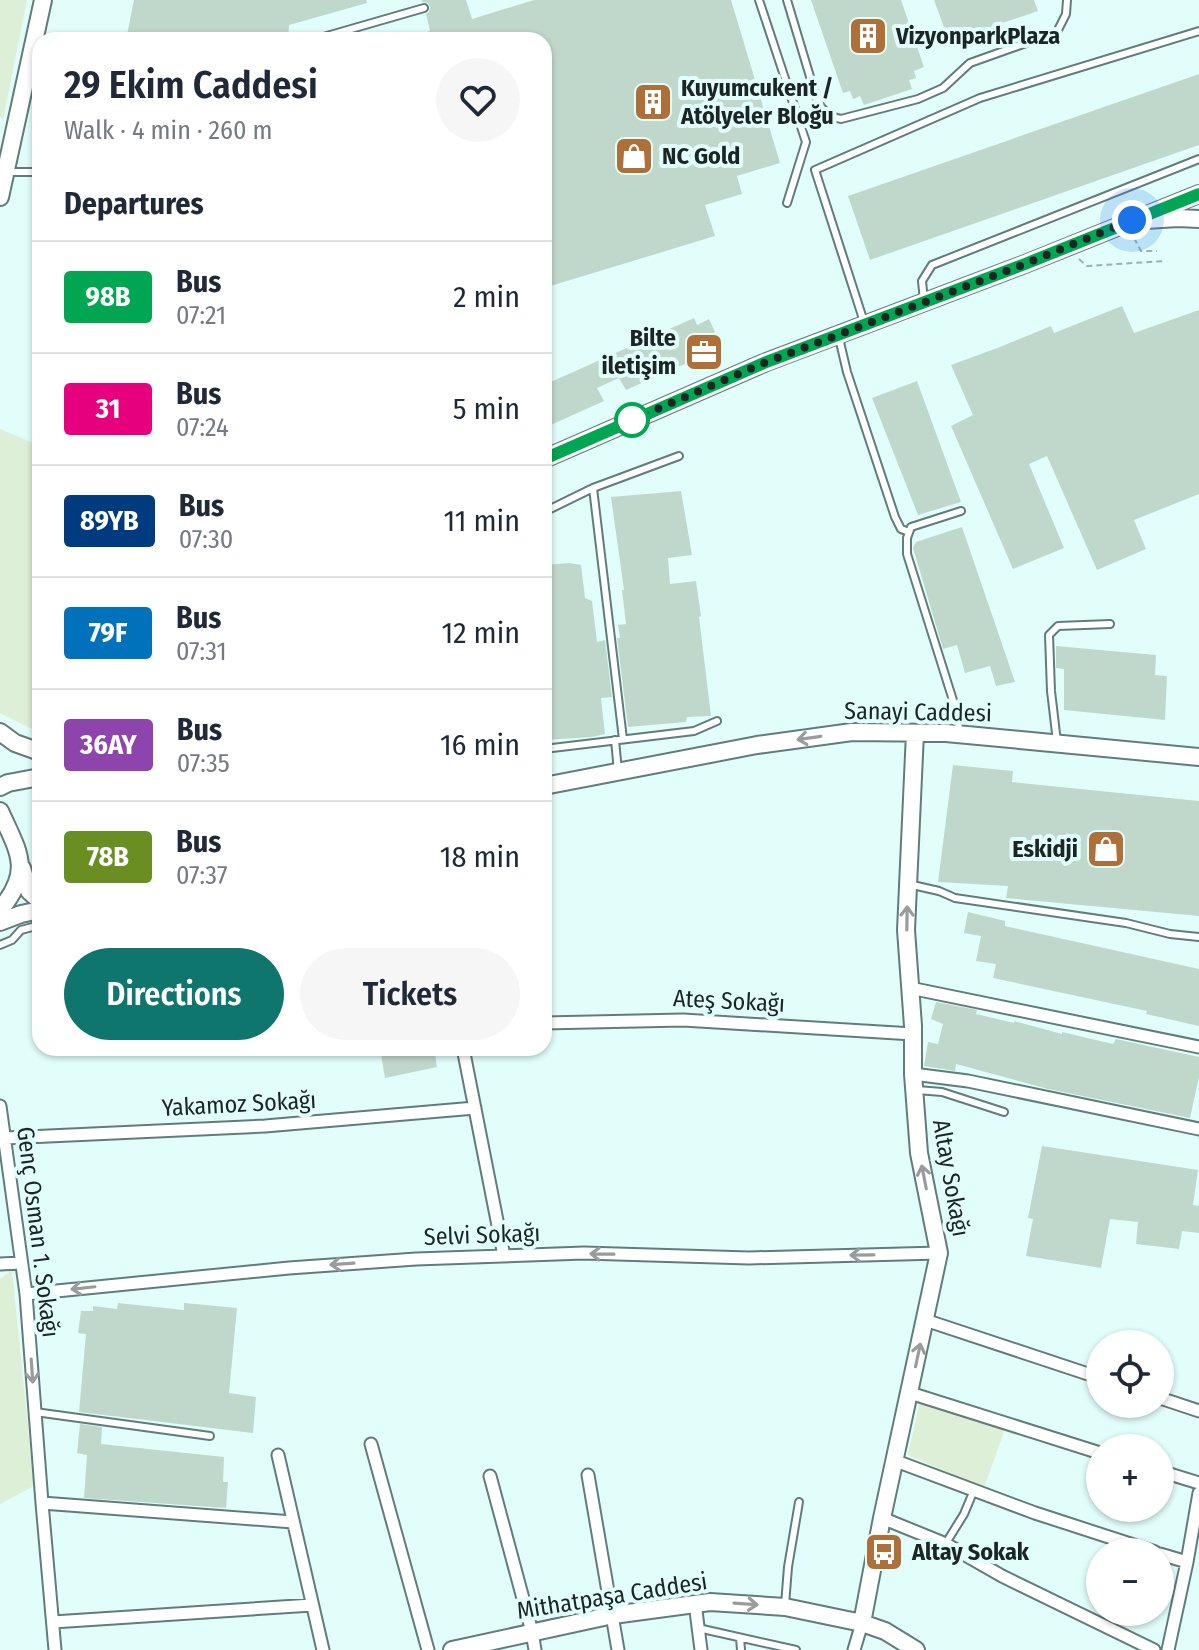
<!DOCTYPE html>
<html lang="en">
<head>
<meta charset="utf-8">
<style>
  :root { --surface:#fff; --page:#f6f6f7; --text:#1f2937; --muted:#747a83; --line:#e0e1e3; --accent:#0f766e }
  body { margin:0; font-family:"Fira Sans Condensed",sans-serif; background:var(--page); color:var(--text); height:100vh; display:flex; flex-direction:column; font-size:30px; white-space:nowrap }
  * { box-sizing:border-box; margin:0 }
  p { font-size:26px; color:var(--muted) }
  .icon { flex:none; width:44px; height:44px; fill:none; stroke:currentColor; stroke-width:2; stroke-linecap:round; stroke-linejoin:round }
  .map { position:relative; flex:1; overflow:hidden }
  .details { position:absolute; left:32px; top:32px; width:520px; height:1024px; display:flex; flex-direction:column; background:var(--surface); border-radius:24px; box-shadow:0 2px 6px #0004 }
  .details>* { flex:none }
  .badge { padding:0 16px; border-radius:6px; font-size:28px; line-height:52px }
  .controls { position:absolute; left:1086px; top:1330px; display:grid; gap:16px }
  .controls a { display:grid; place-items:center; width:88px; height:88px; border-radius:50%; background:var(--surface); box-shadow:0 2px 6px #0004; font-size:40px }
  .you { position:absolute; width:40px; height:40px; margin:-20px; border:6px solid #fff; border-radius:50%; background:#1a73e8; box-shadow:0 0 0 12px #1a73e833 }
  .map>.badge { position:absolute; translate:-50% -50%; box-shadow:0 0 0 4px #fff }
  h2 { padding:0 32px; font-size:30px; line-height:72px }
  .round { display:grid; place-items:center; flex:none; width:84px; height:84px; border-radius:42px; background:var(--page) }
  .summary { display:flex; align-items:center; justify-content:space-between; height:136px; padding:0 32px }
  h1 { font-size:38px; font-weight:600; line-height:60px }
  .button { display:flex; gap:16px; margin-top:auto; padding:16px 32px }
  .button a { flex:1; height:92px; border-radius:48px; background:var(--accent); color:#fff; font-size:32px; font-weight:600; line-height:92px; text-align:center }
  .button a+a { background:var(--page); color:var(--text) }
  ul { padding:0; list-style:none }
  li { display:flex; align-items:center; gap:24px; height:112px; padding:0 32px; border-top:2px solid var(--line) }
  li div { flex:1 }
  li b { display:block; font-size:30px }
  li em { font-style:normal }
  li .badge { min-width:88px; font-weight:700; text-align:center }
  .map>svg:first-child { display:block }
  .green { fill:#deefd7 }
  .building { fill:#c0d8cc }
  .lines { fill:none; stroke-linecap:round; stroke-linejoin:round }
  .lane-casing { stroke:#627c79; stroke-width:10 }
  .street-casing { stroke:#627c79; stroke-width:15 }
  .secondary-casing { stroke:#627c79; stroke-width:20 }
  .path { stroke:#9bb1af; stroke-width:2; stroke-dasharray:6 4; stroke-linecap:butt }
  .lane { stroke:#fff; stroke-width:6 }
  .street { stroke:#fff; stroke-width:11 }
  .secondary { stroke:#fff; stroke-width:16 }
  .oneway { stroke:#989d9c }
  .line-casing { stroke:#fff; stroke-width:18 }
  .line { stroke:#00a651; stroke-width:12 }
  .walk { stroke:#1a2524; stroke-width:8; stroke-dasharray:0 14.4 }
  .stop-dot { fill:#fff; stroke:#00a651; stroke-width:4 }
  .labels { text-anchor:middle; dominant-baseline:central; stroke-width:8; stroke-linejoin:round; paint-order:stroke }
  .poi-label { font-size:24px; font-weight:bold; fill:#1a2524; stroke:#e1fefb; text-anchor:start }
  .street-label { font-size:24px; fill:#1a2524; stroke:#e1fefb }
</style>
</head>
<body>
<div class="map">
<svg width="1199" height="1650" viewBox="0 0 1199 1650">
  <rect width="100%" height="100%" fill="#e1fefb"/>
  <path class="green" d="M0,0H27L3,120L0,116Z
    M0,429L40,446V733L0,713Z
    M12,1270L34,1486L0,1504V1279Z
    M920,1401L1005,1429L984,1488L908,1455Z"/>
  <path class="building" d="M134,0H366L367,3L289,25L288,40H126Z
    M422,0H466L472,19L534,0H731L780,163L737,176L742,194L705,205L715,236L544,288V40H411L410,37L430,31L426,14L429,12L430,7L428,3L422,2Z
    M811,0H901L924,67L914,71L916,78L909,80L912,89L864,105L860,96L853,99L850,91L843,93Z
    M934,0H1034L1038,11L949,41Z
    M1199,74V145L870,260L848,196Z
    M1122,306L1134,333L1199,310V494L1134,520L1146,549L1097,570L1047,456L1029,464L1064,548L1013,569L951,426L973,415L951,365L1000,347L1051,326L1054,333Z
    M694,318L697,325L709,319L715,332L705,337L712,352L626,390L619,378L597,388L604,401L544,428V385Z
    M917,381L961,502L918,515L872,398Z
    M681,491L692,555L668,558L670,584L696,581L701,616L699,617L711,716L687,717L686,722L628,727L617,638H620L618,625L626,624L622,590H624L611,497Z
    M962,527L1015,682L996,686L990,666L965,673L957,645L943,649L913,548L916,542Z
    M569,563L581,565L585,598L592,601L597,642L605,640L612,697L601,698L605,734L592,737L544,740V565Z
    M1056,646L1156,655L1155,675L1167,676L1165,720L1064,710V669L1056,668Z
    M953,765L1013,771L1012,782L1199,801V916L1006,898L1008,886L938,882Z
    M968,912L1005,921V926L1199,969V1026L1146,1014L1147,1011L993,978L996,964L976,961L981,936L964,933Z
    M936,1002L977,1010L976,1014L1014,1023V1021L1062,1034V1032L1113,1044L1116,1039L1199,1057V1077L1190,1118L1048,1089L956,1064L955,1071L924,1066L928,1042L938,1044L943,1024L931,1019Z
    M380,1048H434L437,1067L385,1078Z
    M1042,1146L1198,1170L1193,1205L1199,1206V1233L1182,1231L1179,1249L1136,1244L1138,1222L1110,1219L1101,1268L1026,1256L1033,1219L1028,1218Z
    M118,1303L184,1310V1303L237,1308L229,1393L256,1397L253,1433L79,1412L86,1334L78,1333L81,1311H93V1306L117,1309Z
    M80,1424L102,1427L101,1444L224,1457L223,1482H228L226,1508L84,1498L87,1455L77,1453Z"/>
  <g class="lines">
    <g class="lane-casing">
      <path id="lane" d="M759,0L806,142L787,203
        M787,0L817,100C822,111 829,117 841,119L918,99L943,88L970,63L1057,32L1066,14L1067,0
        M313,40L424,8
        M8,172H40
        M924,301L922,281L932,265L1199,159
        M864,322L815,170L980,98L1199,31
        M839,338L847,372L895,517L901,529L909,532
        M593,488L623,739
        M544,512L593,488L679,456
        M959,731L957,713L907,554V538L911,527L961,511
        M615,740L618,771
        M1057,742L1051,691L1049,635L1058,626L1110,624
        M544,749L694,731L717,721
        M908,884L939,891L955,898L1126,923L1170,934L1199,937
        M0,945L12,940L21,930L40,925
        M917,1090L942,1092L1004,1112
        M35,1412L210,1436
        M946,1543L964,1514L974,1490
        M785,1605L788,1567L799,1502
        M698,1628L796,1650
        M740,1638L741,1650"/>
    </g>
    <g class="street-casing">
      <path id="street" d="M910,988L1199,1047
        M544,1023L683,1020L913,1034
        M463,1048L504,1256
        M913,1074L968,1081L1199,1129
        M0,1106L26,1294L42,1503L55,1650
        M5,1138L265,1126L475,1108
        M0,1264L21,1263
        M26,1294L289,1268L416,1259L584,1253L749,1258L939,1253
        M925,1320L1100,1378
        M910,1393L1100,1453
        M1160,1398L1199,1411
        M371,1444L428,1650
        M278,1455L323,1650
        M896,1461L1035,1513L1155,1552
        M1160,1471L1199,1483
        M588,1475L618,1650
        M490,1476L532,1632L535,1650
        M42,1503L293,1522
        M882,1518L946,1544L1002,1576L1154,1650
        M1160,1554L1187,1562
        M695,1603L701,1650
        M53,1622L312,1605
        M854,1650L862,1623
        M1168,1650L1187,1562L1199,1493"/>
    </g>
    <g class="secondary-casing">
      <path id="secondary" d="M0,197L43,0
        M1146,220L1178,218L1199,219
        M544,459L764,363L1025,264L1199,194
        M0,732L15,743L40,752
        M544,786L757,745L852,732L946,733L1199,757
        M0,787L8,783L40,777
        M0,811C19,853 33,870 0,910
        M22,868L29,891L40,901
        M0,922L21,914L40,910
        M862,1623L882,1518L939,1253L919,1153L913,1074V1026L906,930L915,733
        M452,1650L613,1615L710,1602L785,1607L862,1623L885,1631L916,1650"/>
    </g>
    <path class="path" d="M1134,238L1141,251H1157
      M1079,259L1087,266L1165,261"/>
    <use href="#lane" class="lane"/>
    <use href="#street" class="street"/>
    <use href="#secondary" class="secondary"/>
  </g>
  <defs><path id="oneway-shaft" d="M-6 0H5M1.5-3L5.5 0L1.5 3" fill="none" stroke-width="1.6" stroke-linecap="round" stroke-linejoin="round" transform="scale(2)"/></defs>
  <g class="oneway">
    <use href="#oneway-shaft" transform="translate(809 738) rotate(172)"/>
    <use href="#oneway-shaft" transform="translate(907 918) rotate(-89)"/>
    <use href="#oneway-shaft" transform="translate(924 1177) rotate(-101)"/>
    <use href="#oneway-shaft" transform="translate(602 1254) rotate(-179)"/>
    <use href="#oneway-shaft" transform="translate(862 1255) rotate(179)"/>
    <use href="#oneway-shaft" transform="translate(342 1264) rotate(176)"/>
    <use href="#oneway-shaft" transform="translate(83 1288) rotate(174)"/>
    <use href="#oneway-shaft" transform="translate(918 1355) rotate(-78)"/>
    <use href="#oneway-shaft" transform="translate(32 1371) rotate(86)"/>
    <use href="#oneway-shaft" transform="translate(746 1604) rotate(4)"/>
  </g>
  <g class="lines">
    <g class="line-casing">
      <path id="line" d="M544,459L764,363L1025,264L1199,194"/>
    </g>
    <use href="#line" class="line"/>
    <path class="walk" d="M632,420L764,363L1025,264L1132,220"/>
  </g>
  <defs>
    <g id="building-square" transform="scale(2)"><rect x="-9" y="-9" width="18" height="18" rx="4" fill="#af6f38" stroke="#e1fefb"/><path d="M-4-6H4V6H1V3H-1V6H-4ZM-2.5-4.3h1.7v1.8h-1.7ZM.8-4.3h1.7v1.8H.8ZM-2.5-1h1.7V.8h-1.7ZM.8-1h1.7V.8H.8Z" fill="#fff"/></g>
    <g id="shop-square" transform="scale(2)"><rect x="-9" y="-9" width="18" height="18" rx="4" fill="#af6f38" stroke="#e1fefb"/><path d="M-5-2.5h2.3a2.7 3.5 0 0 1 5.4 0H5L5.5 6h-11ZM-1.5-2.5h3a1.5 2.3 0 0 0-3 0Z" fill="#fff"/></g>
    <g id="office-square" transform="scale(2)"><rect x="-9" y="-9" width="18" height="18" rx="4" fill="#af6f38" stroke="#e1fefb"/><path d="M-6-3h4V-5.5h4V-3h4V5H-6ZM-1-4.5V-3h2v-1.5ZM-6 0V1H6V0Z" fill="#fff"/></g>
    <g id="bus-square" transform="scale(2)"><rect x="-9" y="-9" width="18" height="18" rx="4" fill="#af6f38" stroke="#e1fefb"/><path d="M-5-6H5V4H4V6H2V4H-2V6H-4V4H-5ZM-3.5-4V0h7V-4ZM-3.5 1.2v1.5H-2V1.2ZM2 1.2v1.5H3.5V1.2Z" fill="#fff"/></g>
  </defs>
  <g fill-rule="evenodd">
    <use href="#building-square" x="868" y="36"/>
    <use href="#building-square" x="653" y="102"/>
    <use href="#shop-square" x="634" y="156"/>
    <use href="#office-square" x="704" y="352"/>
    <use href="#shop-square" x="1106" y="849"/>
    <use href="#bus-square" x="884" y="1552"/>
  </g>
  <circle class="stop-dot" cx="632" cy="420" r="16"/>
  <g class="labels">
    <g class="poi-label">
      <text x="896" y="36">VizyonparkPlaza</text>
      <text x="681" y="88">Kuyumcukent /<tspan x="681" dy="28">Atölyeler Bloğu</tspan></text>
      <text x="662" y="156">NC Gold</text>
      <text x="676" y="338" text-anchor="end">Bilte<tspan x="676" dy="28">iletişim</tspan></text>
      <text x="1078" y="849" text-anchor="end">Eskidji</text>
      <text x="912" y="1552">Altay Sokak</text>
    </g>
    <g class="street-label">
      <text transform="translate(918 712) rotate(1)">Sanayi Caddesi</text>
      <text transform="translate(729 1001) rotate(3)">Ateş Sokağı</text>
      <text transform="translate(239 1104) rotate(-3)">Yakamoz Sokağı</text>
      <text transform="translate(951 1178) rotate(80)">Altay Sokağı</text>
      <text transform="translate(38 1232) rotate(83)">Genç Osman 1. Sokağı</text>
      <text transform="translate(482 1235) rotate(-2)">Selvi Sokağı</text>
      <text transform="translate(612 1596) rotate(-9)">Mithatpaşa Caddesi</text>
    </g>
  </g>
</svg>
<div class="controls">
<a><svg class="icon" aria-label="locate" viewBox="0 0 24 24"><circle cx="12" cy="12" r="6"/><path d="M12 2v4M12 18v4M2 12h4M18 12h4"/></svg></a>
<a>+</a>
<a>−</a>
</div>
<div class="you" style="left:1132px;top:220px"></div>
<section class="details">
<div class="summary"><div><h1>29 Ekim Caddesi</h1><p>Walk · 4 min · 260 m</p></div><a class="round"><svg class="icon" aria-label="heart" viewBox="0 0 24 24"><path d="M12 20l-8-8c-3-5 5-10 8-4 3-6 11-1 8 4z"/></svg></a></div>
<h2>Departures</h2>
<ul>
<li><span class="badge" style="background:#00a651;color:#fff">98B</span><div><b>Bus</b><p>07:21</p></div><em>2 min</em></li>
<li><span class="badge" style="background:#e6007e;color:#fff">31</span><div><b>Bus</b><p>07:24</p></div><em>5 min</em></li>
<li><span class="badge" style="background:#003b80;color:#fff">89YB</span><div><b>Bus</b><p>07:30</p></div><em>11 min</em></li>
<li><span class="badge" style="background:#0072bc;color:#fff">79F</span><div><b>Bus</b><p>07:31</p></div><em>12 min</em></li>
<li><span class="badge" style="background:#8e44ad;color:#fff">36AY</span><div><b>Bus</b><p>07:35</p></div><em>16 min</em></li>
<li><span class="badge" style="background:#6b8e23;color:#fff">78B</span><div><b>Bus</b><p>07:37</p></div><em>18 min</em></li>
</ul>
<div class="button"><a>Directions</a><a>Tickets</a></div>
</section>
</div>
</body>
</html>
